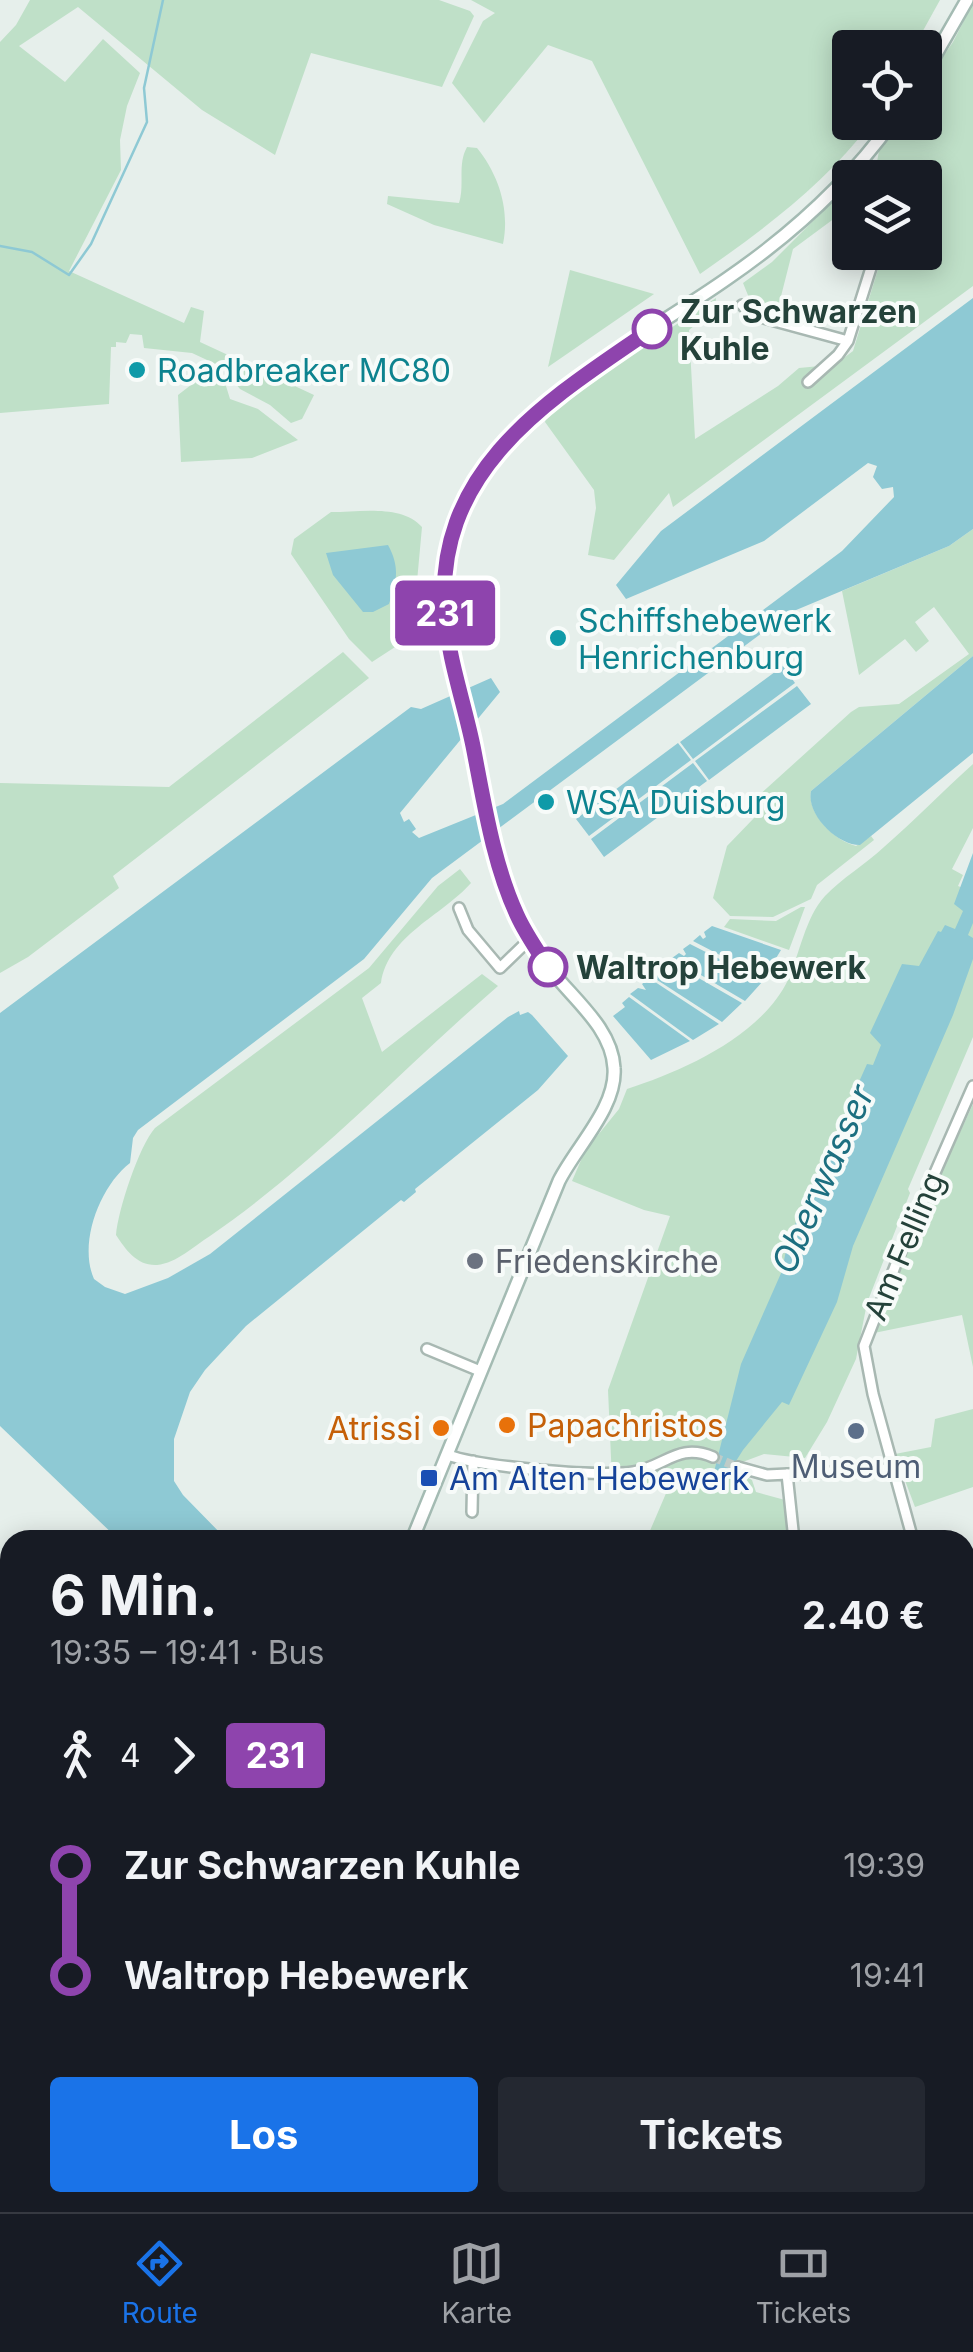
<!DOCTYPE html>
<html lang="de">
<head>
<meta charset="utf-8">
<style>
  :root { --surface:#171b24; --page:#242831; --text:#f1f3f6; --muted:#9ea1a6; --line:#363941; --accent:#1a73e8 }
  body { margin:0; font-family:Inter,sans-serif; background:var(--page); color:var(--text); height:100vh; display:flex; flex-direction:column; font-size:38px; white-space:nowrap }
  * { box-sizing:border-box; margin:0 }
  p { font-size:32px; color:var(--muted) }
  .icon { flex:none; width:55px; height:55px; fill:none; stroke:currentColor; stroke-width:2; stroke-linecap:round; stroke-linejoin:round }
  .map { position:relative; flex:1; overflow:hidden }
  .sheet { position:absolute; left:0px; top:1530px; width:975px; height:682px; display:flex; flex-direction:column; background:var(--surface); border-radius:30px 30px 0 0; box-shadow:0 5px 25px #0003 }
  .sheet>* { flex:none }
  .badge { padding:0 20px; border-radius:8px; font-size:35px; line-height:65px }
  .fabs { position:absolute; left:832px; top:30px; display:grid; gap:20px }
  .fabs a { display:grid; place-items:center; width:110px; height:110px; border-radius:10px; background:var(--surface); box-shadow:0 5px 25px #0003; font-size:50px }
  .map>.badge { position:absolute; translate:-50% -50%; box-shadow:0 0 0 5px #fff }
  .legs { display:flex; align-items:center; gap:15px; height:110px; padding:0 50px; font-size:32px }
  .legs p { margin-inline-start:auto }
  .head { display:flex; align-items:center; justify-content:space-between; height:170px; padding:0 50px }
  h1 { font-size:55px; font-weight:700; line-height:75px }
  .primary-button { display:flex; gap:20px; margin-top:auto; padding:20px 50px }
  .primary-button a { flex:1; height:115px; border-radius:10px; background:var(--accent); color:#fff; font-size:40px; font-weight:700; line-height:115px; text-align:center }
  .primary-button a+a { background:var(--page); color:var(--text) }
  ul { padding:0 50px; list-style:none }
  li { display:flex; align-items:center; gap:35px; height:110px; font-size:38px }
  li i { display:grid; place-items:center; width:15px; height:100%; margin:0 12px; background:currentColor }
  li i::after { content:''; width:25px; height:25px; margin:-12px; border:8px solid; border-radius:50%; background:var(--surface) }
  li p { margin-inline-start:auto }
  li:first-child i { background:linear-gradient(#0000 50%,currentColor 0) }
  li:last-child i { background:linear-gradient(currentColor 50%,#0000 0) }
  .tab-bar { display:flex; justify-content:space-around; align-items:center; height:140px; border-top:2px solid var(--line); background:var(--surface); font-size:28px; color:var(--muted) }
  .tab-bar a { display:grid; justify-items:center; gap:5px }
  .tab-bar .on { color:var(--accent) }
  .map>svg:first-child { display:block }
  .green { fill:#bfe0c8 }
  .water { fill:#8ec9d4 }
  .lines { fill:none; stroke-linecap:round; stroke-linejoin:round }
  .stream { stroke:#8ec9d4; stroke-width:2.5 }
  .street-tunnel { stroke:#bfccc8; stroke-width:9; stroke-dasharray:9 4.5; stroke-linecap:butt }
  .street-casing { stroke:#a8b8b2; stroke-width:14 }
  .secondary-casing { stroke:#a4bbb3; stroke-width:16 }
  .primary-casing { stroke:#c2cac8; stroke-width:18 }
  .street { stroke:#fff; stroke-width:9 }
  .secondary { stroke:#fff; stroke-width:11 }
  .primary { stroke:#6aa596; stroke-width:12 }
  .line-1-casing { stroke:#fff; stroke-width:22 }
  .line-1 { stroke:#8e44ad; stroke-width:15 }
  .stop-1-dot { fill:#fff; stroke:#8e44ad; stroke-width:5 }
  .culture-dot { fill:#0f9aa8; stroke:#f7fbf9; stroke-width:4 }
  .worship-dot { fill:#6b7280; stroke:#f7fbf9; stroke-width:4 }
  .food-dot { fill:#e8710a; stroke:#f7fbf9; stroke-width:4 }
  .service-dot { fill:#5c6f8a; stroke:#f7fbf9; stroke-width:4 }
  .transit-dot { fill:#1a4fb4; stroke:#f7fbf9; stroke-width:4 }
  .labels { text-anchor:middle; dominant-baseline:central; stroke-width:8; stroke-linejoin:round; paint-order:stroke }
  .stop-label { font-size:32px; font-weight:bold; fill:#24423a; stroke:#f7fbf9; text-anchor:start }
  .culture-label { font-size:32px; fill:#0d838f; stroke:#f7fbf9; text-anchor:start }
  .street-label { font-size:32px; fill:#24423a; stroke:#f7fbf9 }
  .worship-label { font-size:32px; fill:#5b616d; stroke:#f7fbf9; text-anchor:start }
  .food-label { font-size:32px; fill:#c56008; stroke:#f7fbf9; text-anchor:start }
  .service-label { font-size:32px; fill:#4e5e75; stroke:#f7fbf9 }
  .transit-label { font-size:32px; fill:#164399; stroke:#f7fbf9; text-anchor:start }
  .water-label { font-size:35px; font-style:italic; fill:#1c6f80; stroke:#f7fbf9 }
</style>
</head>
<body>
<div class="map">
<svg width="973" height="2212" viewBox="0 0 973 2212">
  <rect width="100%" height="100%" fill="#e6efeb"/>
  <path class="green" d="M30,0H439L470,11L474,16L442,87L311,53L275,155L202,110L78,7L19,46L65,82L103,39L140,73L127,106L120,140L121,170L69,271L184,323L191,307L204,311L200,342L314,395L302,419L291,423L270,405L240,389L222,367L192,353L144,348L142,335L130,334L126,343L116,342V347H111L109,404L0,413V42L16,25Z
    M471,0H940L914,47L850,48V122L871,123C825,184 763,230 700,274L592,61L548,45L484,123L452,83L483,21L495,13Z
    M973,3V286L673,507L669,493L614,560L588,555L596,508L594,490L545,422L549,409L716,298L715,309L689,330L695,439L778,386L799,368L820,366L829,369L853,351L883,253L925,252V178L891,177L877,162L879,151L898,123L925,122V83L953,42Z
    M467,147L477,148C499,175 510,210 503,244L434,225L387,204L388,196L459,203C465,184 457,165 467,147Z
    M850,184V218L839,215L793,249L776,316L754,310L743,283L772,262Z
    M570,270L654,294L548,367Z
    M209,371L222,373L230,399L258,409L298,440L252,458L181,462L178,395Z
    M331,512C359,512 402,504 422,527L412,636L372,662L349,639L291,554L294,539Z
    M973,529V656L811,791C807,814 835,841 856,846L871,836L874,840L817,885L811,899L773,917L730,916L713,898L727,846L754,818L746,807L851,712L859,707L899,704L969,654L934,607L915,622L929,641L916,652L905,639L859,675L842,591L949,546Z
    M343,652L369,678L113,876L119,888L28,957L0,973V783L169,787Z
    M973,764V828L952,869L963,875L958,886L973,892V1037L908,1189L910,1193L867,1303L856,1359L827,1422L805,1458L764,1454L740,1463L737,1471L752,1480L756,1492L785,1500L787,1540H646L667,1491L612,1480L608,1390L670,1216L644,1210L572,1181L585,1151L619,1109L627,1089C683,1071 761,1036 788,980C800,953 805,918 825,896C842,878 866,864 884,847C915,820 943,791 973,764Z
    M460,869L471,883C442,916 388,935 381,983L362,998L382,1052L482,974L498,986C402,1069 315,1164 210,1236C194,1246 177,1263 157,1265C137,1266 126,1250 116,1235C118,1210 139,1146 155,1128L369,968L438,886Z
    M801,907H805L789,950L724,927L730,919L776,921Z
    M973,1104V1367L962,1315L874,1333L904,1254Z
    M973,1409V1487L915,1507L895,1454L931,1447L935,1419Z"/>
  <path class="water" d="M973,298V529L949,546L789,613L432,878L364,959L138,1130L133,1138L130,1163C100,1186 78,1243 94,1279L105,1287L125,1294L168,1278L210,1254L508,1017L519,1011L520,1015L528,1012L532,1015L568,1056L538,1090L415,1189L416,1192L404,1202L401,1200L246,1326L205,1370L190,1392L174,1439V1481L183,1495L227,1540H119L0,1426V1013L411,707L421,709L491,678L500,692L400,813L404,822L409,819L416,829L412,832L419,838L503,804L842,551L894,497L893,487L882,489L873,477L877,466L868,463L764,541L626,599L616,585L661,531Z
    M388,545C400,567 397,581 389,604L373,612H363L333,575L326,553Z
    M973,656V753L860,845C837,845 806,814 811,791Z
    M783,666L795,683L693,759L680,742Z
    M797,686L811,704L709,780L695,761Z
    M678,743L691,760L589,836L576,819Z
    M693,763L707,781L604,857L591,839Z
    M973,853V923L968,935L973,938V959L953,1015L853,1246L837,1302L789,1405L782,1402L743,1450L726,1477L714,1472L741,1364L782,1271L788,1240L867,1064L873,1065L881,1045L870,1033L902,964L919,966L938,931L941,932L945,925L955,929L963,911L954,904Z
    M712,926L781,950L764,978L693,941L700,935L703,939L706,937L704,932Z
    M690,944L763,981L745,1001L672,958L679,953L684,956L686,954L683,949Z
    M669,960V961L742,1003L722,1022L651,976L658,969L662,974L666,972L662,966Z
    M649,978L719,1024L693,1040L630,994L638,988L646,990L642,984Z
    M629,997L690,1041L651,1060L613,1016L625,1007L622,1003Z"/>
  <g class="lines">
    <path class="stream" d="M0,246L32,252L69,275L91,244L147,122L144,88L163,0"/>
    <path class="street-tunnel" d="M713,1457L738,1467"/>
    <g class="street-casing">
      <path id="street" d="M861,160L881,178
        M742,305L753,315L848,341
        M808,382L838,355L848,341L876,252
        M459,908L468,930L500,968L530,939
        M427,1349L480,1371
        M448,1455C481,1467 597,1477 633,1472C665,1467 678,1442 713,1457
        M738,1467L767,1475L892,1469
        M787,1474L794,1540
        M472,1512L473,1461
        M913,1540L873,1394L864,1346L905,1241L973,1086
        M965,1758L973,1791
        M0,1935L10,1942
        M965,2073L973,2076
        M550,2202L571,2211
        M920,2209L929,2207L942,2212
        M78,2212L81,2202"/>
    </g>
    <g class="secondary-casing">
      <path id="secondary" d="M925,73L967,0
        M412,1540L559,1181C576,1147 617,1107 614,1068C612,1028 573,999 550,969C538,954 526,935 518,918C492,865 485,800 472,743C462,694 443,644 444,595C444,565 450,534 462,506C511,402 637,342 728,278C789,236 848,183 892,122
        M0,2151L10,2145"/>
    </g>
    <g class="primary-casing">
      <path id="primary" d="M0,1903L10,1910
        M435,2202L448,2212"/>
    </g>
    <use href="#street" class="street"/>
    <use href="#secondary" class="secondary"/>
    <use href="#primary" class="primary"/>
  </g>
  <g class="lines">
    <g class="line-1-casing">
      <path id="line-1" d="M548,967C537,950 525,933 517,915C493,863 484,802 473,746C464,702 448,658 445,613C434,469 548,400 652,329"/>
    </g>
    <use href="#line-1" class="line-1"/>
  </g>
  <g class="stop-1-dot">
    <circle cx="652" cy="329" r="18"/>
    <circle cx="548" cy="967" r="18"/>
  </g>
  <g class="culture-dot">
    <circle cx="137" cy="370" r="10"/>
    <circle cx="558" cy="638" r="10"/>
    <circle cx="546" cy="802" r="10"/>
  </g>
  <circle class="worship-dot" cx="475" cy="1261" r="10"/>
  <g class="food-dot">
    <circle cx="507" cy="1425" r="10"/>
    <circle cx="441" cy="1428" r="10"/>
  </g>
  <circle class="service-dot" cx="856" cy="1431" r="10"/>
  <rect class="transit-dot" x="419" y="1468" width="20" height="20" rx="5"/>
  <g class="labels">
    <g class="stop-label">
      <text x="680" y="311">Zur Schwarzen<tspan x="680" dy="37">Kuhle</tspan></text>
      <text x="576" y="967">Waltrop Hebewerk</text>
    </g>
    <g class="culture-label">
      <text x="157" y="370">Roadbreaker MC80</text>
      <text x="578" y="620">Schiffshebewerk<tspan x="578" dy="37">Henrichenburg</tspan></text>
      <text x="566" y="802">WSA Duisburg</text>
    </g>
    <g class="street-label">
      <text transform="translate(904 1246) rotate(-67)">Am Felling</text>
    </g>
    <g class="worship-label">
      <text x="495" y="1261">Friedenskirche</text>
    </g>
    <g class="food-label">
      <text x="527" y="1425">Papachristos</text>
      <text x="421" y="1428" text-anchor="end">Atrissi</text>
    </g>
    <g class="service-label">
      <text x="856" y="1466">Museum</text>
    </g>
    <g class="transit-label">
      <text x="449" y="1478">Am Alten Hebewerk</text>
    </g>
    <g class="water-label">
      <text transform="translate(822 1179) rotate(-66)">Oberwasser</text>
    </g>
  </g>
</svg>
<div class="fabs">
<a><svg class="icon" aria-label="locate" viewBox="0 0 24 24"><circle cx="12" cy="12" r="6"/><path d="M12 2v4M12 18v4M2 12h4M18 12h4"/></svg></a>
<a><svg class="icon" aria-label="layers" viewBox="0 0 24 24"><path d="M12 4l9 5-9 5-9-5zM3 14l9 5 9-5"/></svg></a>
</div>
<b class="badge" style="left:445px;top:613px;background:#8e44ad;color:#fff">231</b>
<section class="sheet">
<div class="head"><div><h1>6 Min.</h1><p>19:35 – 19:41 · Bus</p></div><b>2.40 €</b></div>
<div class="legs"><svg class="icon" aria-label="walk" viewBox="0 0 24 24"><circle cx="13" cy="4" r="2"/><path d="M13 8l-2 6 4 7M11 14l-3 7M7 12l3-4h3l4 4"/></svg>4<svg class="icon" aria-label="forward" viewBox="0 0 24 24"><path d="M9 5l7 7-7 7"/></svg><b class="badge" style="background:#8e44ad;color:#fff">231</b></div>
<ul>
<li><i style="color:#8e44ad"></i><b>Zur Schwarzen Kuhle</b><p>19:39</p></li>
<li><i style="color:#8e44ad"></i><b>Waltrop Hebewerk</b><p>19:41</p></li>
</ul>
<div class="primary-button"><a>Los</a><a>Tickets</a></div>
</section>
</div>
<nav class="tab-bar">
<a class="on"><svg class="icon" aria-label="directions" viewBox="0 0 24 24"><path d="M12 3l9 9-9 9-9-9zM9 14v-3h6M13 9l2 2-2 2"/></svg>Route</a>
<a><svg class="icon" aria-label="map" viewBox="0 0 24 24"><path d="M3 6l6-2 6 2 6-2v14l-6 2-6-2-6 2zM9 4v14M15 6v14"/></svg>Karte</a>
<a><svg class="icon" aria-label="tickets" viewBox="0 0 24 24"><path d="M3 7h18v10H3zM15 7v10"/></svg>Tickets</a>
</nav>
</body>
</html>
